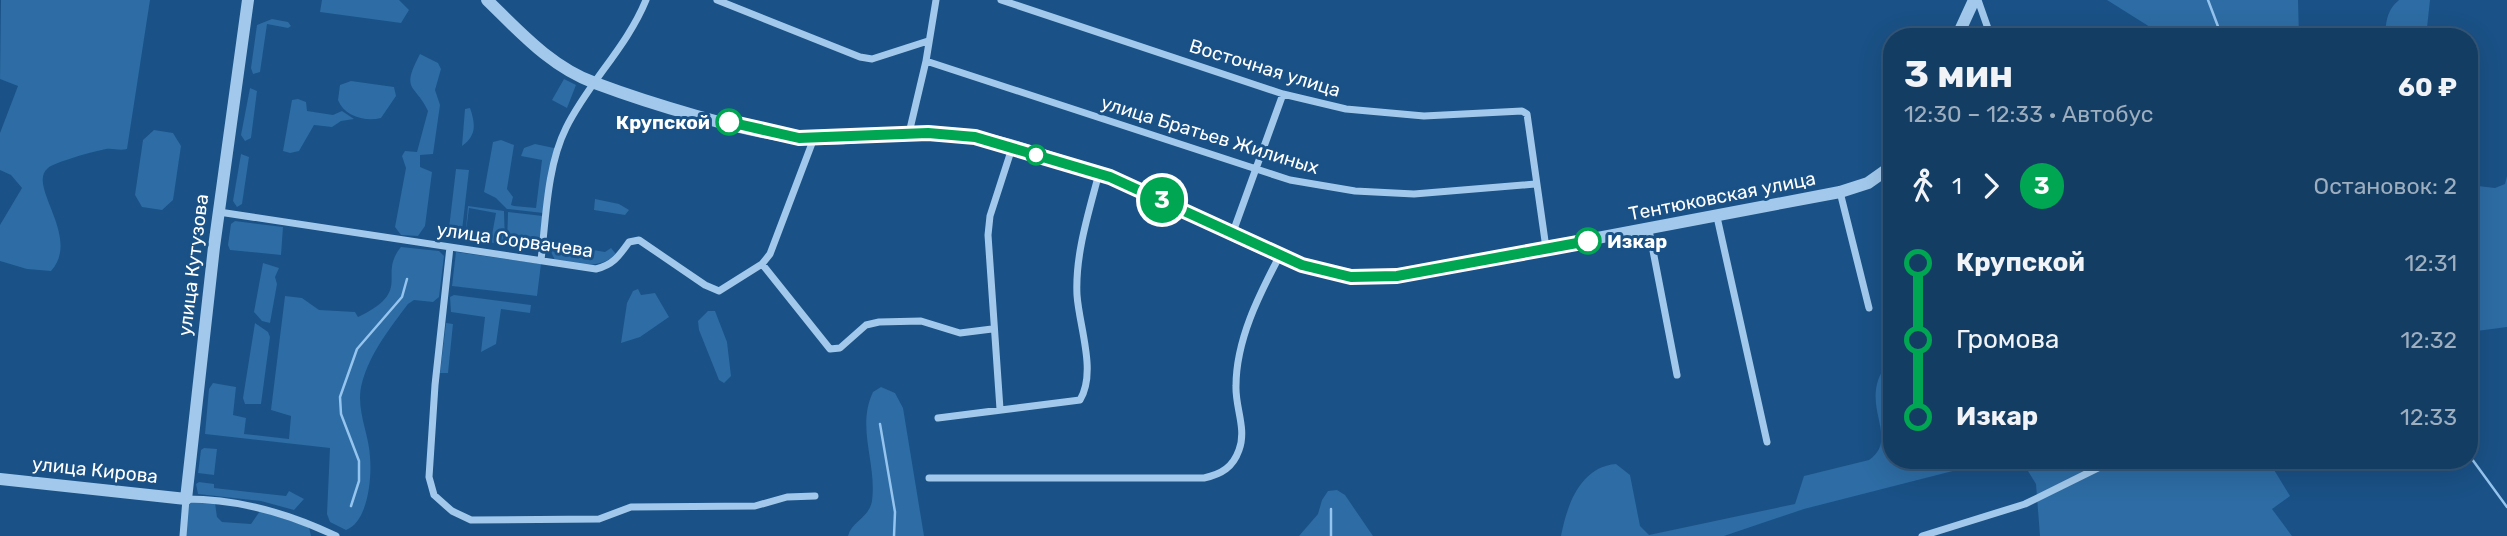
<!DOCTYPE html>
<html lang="ru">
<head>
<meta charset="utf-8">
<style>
  :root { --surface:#143d64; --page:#21486d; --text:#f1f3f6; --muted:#9daebf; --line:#335678 }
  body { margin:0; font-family:Rubik,sans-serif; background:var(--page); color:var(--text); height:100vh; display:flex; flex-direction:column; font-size:26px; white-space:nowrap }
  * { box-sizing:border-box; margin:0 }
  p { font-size:23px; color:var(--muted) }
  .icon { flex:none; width:38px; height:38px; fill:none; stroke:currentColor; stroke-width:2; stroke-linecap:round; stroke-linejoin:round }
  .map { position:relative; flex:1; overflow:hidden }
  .side { position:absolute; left:1883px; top:28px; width:595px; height:441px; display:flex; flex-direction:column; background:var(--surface); border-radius:28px; box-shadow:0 7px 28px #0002,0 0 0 2px var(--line) }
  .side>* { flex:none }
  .badge { padding:0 14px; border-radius:23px; font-size:24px; line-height:46px }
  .map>.badge { position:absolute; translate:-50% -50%; box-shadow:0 0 0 4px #fff }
  .legs { display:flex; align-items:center; gap:10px; height:77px; padding:0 21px; font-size:23px }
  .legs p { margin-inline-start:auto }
  .headline { display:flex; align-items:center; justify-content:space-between; height:119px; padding:0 21px }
  h1 { font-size:38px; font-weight:700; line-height:52px }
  ul { padding:0 21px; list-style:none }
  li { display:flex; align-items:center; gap:24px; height:77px; font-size:26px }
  li i { display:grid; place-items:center; width:10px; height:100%; margin:0 9px; background:currentColor }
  li i::after { content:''; width:18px; height:18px; margin:-9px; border:5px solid; border-radius:50%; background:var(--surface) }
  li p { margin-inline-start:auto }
  li:first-child i { background:linear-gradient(#0000 50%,currentColor 0) }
  li:last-child i { background:linear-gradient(currentColor 50%,#0000 0) }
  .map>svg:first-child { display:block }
  .green { fill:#2d6ca4; fill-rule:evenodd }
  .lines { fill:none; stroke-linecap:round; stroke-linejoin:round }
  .stream { stroke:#95c4ee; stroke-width:2.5 }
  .minor { stroke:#a2c9ec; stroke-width:7 }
  .tertiary { stroke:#a2c9ec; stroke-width:12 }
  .line-1-casing { stroke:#fff; stroke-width:16 }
  .line-1 { stroke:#00a651; stroke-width:10 }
  .stop-1-dot { fill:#fff; stroke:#00a651; stroke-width:3.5 }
  .labels { text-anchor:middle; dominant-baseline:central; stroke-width:6; stroke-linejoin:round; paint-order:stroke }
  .street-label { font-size:19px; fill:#fff; stroke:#1a5186 }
  .stop-label { font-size:19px; font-weight:bold; fill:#fff; stroke:#1a5186; text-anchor:end }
</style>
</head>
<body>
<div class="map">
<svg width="2507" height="536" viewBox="0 0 2507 536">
  <rect width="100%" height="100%" fill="#1a5186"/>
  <path class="green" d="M1,0H150L127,149C119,151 113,148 106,149C95,151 55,162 48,168C26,185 82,237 51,271L27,269L0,261V225L22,188L11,175L0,170V133L18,86L0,79Z
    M322,0H399L409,10L401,23L320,12Z
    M2107,0H2298L2299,37H2166Z
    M2399,0H2430L2426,37H2385C2386,21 2387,10 2399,0Z
    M272,19L288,22L291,26L288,28L267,24L260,72L253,74L251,68L257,25Z
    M420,54L438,63L441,69L435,90L440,105L433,154L420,155V167L432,172L425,226L418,236L401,235L395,227L406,168L402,156L405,151L417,152L428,111C415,83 400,92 420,54Z
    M564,79L576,85L567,108L552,100Z
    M351,81L394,87L396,96L381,118C365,122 344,116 338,100L340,85Z
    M250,88L257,91L251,138L245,141L241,135Z
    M298,99L306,102L307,111L333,115L342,111L354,119L341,121L332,127L314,125L299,151L290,153L283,151L292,100Z
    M470,108C476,125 476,136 462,146L465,109Z
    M154,130L173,133L181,146L173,200L162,210L142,207L135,195L143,140Z
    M501,140L514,145L507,189L513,197L511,205L514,206L536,208L542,160L521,156L524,148L535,144L554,148L543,213L507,209L496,198L484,192L493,142Z
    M241,154L249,157L242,204L237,207L233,201Z
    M456,169L469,170L461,239L448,237Z
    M2507,176V327L2469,332V185L2495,188L2505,184Z
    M595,199L619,204L629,210L625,215L594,210Z
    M468,206L504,211L505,244L465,240ZM469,208L496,213L492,235L466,231Z
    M508,212L543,216L539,250L507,245Z
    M235,221L283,227L281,255L230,250L228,245L231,224Z
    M557,244L605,252L611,248L616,254C598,271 578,263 555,260L551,252Z
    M401,247L439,251L444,256L439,297L433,302L414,300L408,304C390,328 370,353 362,383C355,409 369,432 370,457C372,478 368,522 346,530L330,522L327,514L330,448L205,434L209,389L213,383L236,387L233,415L246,418L244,434L289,439L291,416L271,410L285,296L302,298L319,310L355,312L358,317C414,290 377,276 401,247Z
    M456,252L541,264L537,296L452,286Z
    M263,263L279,268L275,277L277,284L270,323L262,321L254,312Z
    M638,289L641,295L655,293L669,317L640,337L621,343L627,303L633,291Z
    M454,295L531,305L530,313L501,309L496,344L481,352L485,317L451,312L450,297Z
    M708,311H715L727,342L731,376L724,383L719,380L699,330L698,321Z
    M255,323L268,332L270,337L261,404H245L243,398Z
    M446,323L453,324L448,373H440Z
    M1888,363H1892V460H2268L2290,496L2272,509L2292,536H2040L2036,484L2028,471L1988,462L1804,509L1724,536H1561C1567,505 1580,467 1616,464L1630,475L1640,526L1649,535L1795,504L1804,476L1869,460C1902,437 1855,403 1888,363Z
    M881,387L895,393L903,408L924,536H848C852,521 869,518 872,501C877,463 856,428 873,392Z
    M204,448L217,449L214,475L198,473L201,450Z
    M199,482L214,484V488L286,496L289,491L304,499L294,510L261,501L198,494L196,484Z
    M1337,490L1345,495L1373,536H1299L1318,514L1322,500L1328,491Z
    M187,501L215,503L217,517L222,522L251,524L260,511L309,527L311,536H182Z"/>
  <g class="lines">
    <path class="stream" d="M2208,0L2222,37
      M2411,37V35
      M880,424L895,512L894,536
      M2469,455L2507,507
      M351,506L359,481V461L341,414L340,397L357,349L402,297L407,279
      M1331,536V509"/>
    <path class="minor" d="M717,0L860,57L872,59L928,41
      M1001,0L1283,94L1346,109L1424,116L1522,111L1527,114L1546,248
      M1978,0L1991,37
      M926,61L1290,180L1355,191L1414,194L1535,184
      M909,133L926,61L936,0
      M1840,192L1869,308
      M219,212L596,269C613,265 619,256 629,242L639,240L705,285L719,291L762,264L770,254L814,138
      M1717,217L1767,442
      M1649,230L1677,375
      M1233,232L1283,94
      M450,247L435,385L429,477L434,495L452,511L471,520L599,519L631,507L755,506L787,497L815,496
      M541,260C546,218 547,166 566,128C588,83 627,47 646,0
      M762,264L830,349L840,348L866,325L879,322L921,321L960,333L992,329
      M1000,409L988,235L990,216L1012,148
      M938,418L1080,400C1097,372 1079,326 1077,295C1075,254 1089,212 1099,173
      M929,478H1204C1222,474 1233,467 1239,450C1247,429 1235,407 1236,386C1236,340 1259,295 1280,255
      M183,536L186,499C240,499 288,513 336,536
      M1922,536L2025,504L2114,460"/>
    <path class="tertiary" d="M487,0C520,32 551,67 595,83C651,104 740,131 799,138C846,142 895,130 942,133C993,135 1046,157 1095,172C1194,203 1290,287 1397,276L1840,192L1868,183L1892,166
      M1957,37L1974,0
      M0,479L186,499L214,247L248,0"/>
  </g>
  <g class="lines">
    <g class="line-1-casing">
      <path id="line-1" d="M729,122L799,138L928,133L975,137L1110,177L1302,265L1351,277L1397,276L1588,241"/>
    </g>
    <use href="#line-1" class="line-1"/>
  </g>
  <g class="stop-1-dot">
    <circle cx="729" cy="122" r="12"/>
    <circle cx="1036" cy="155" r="9"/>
    <circle cx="1588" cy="241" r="12"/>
  </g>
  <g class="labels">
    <g class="street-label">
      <text transform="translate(1265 68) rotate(17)">Восточная улица</text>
      <text transform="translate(1210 135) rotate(17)">улица Братьев Жилиных</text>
      <text transform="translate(1722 196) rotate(-11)">Тентюковская улица</text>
      <text transform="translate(515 240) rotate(8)">улица Сорвачева</text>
      <text transform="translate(193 265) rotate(-83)">улица Кутузова</text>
      <text transform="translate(95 470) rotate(6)">улица Кирова</text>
    </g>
    <g class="stop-label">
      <text x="710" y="122">Крупской</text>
      <text x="1607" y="241" text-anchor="start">Изкар</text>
    </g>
  </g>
</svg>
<b class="badge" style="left:1162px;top:200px;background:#00a651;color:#fff">3</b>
<section class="side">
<div class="headline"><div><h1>3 мин</h1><p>12:30 – 12:33 · Автобус</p></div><b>60 ₽</b></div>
<div class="legs"><svg class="icon" aria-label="walk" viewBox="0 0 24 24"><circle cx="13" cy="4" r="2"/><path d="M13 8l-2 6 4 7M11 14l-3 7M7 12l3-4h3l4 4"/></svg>1<svg class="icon" aria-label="forward" viewBox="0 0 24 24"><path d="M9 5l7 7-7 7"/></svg><b class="badge" style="background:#00a651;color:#fff">3</b><p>Остановок: 2</p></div>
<ul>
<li><i style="color:#00a651"></i><b>Крупской</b><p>12:31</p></li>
<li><i style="color:#00a651"></i><span>Громова</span><p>12:32</p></li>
<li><i style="color:#00a651"></i><b>Изкар</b><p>12:33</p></li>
</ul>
</section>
</div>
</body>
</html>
